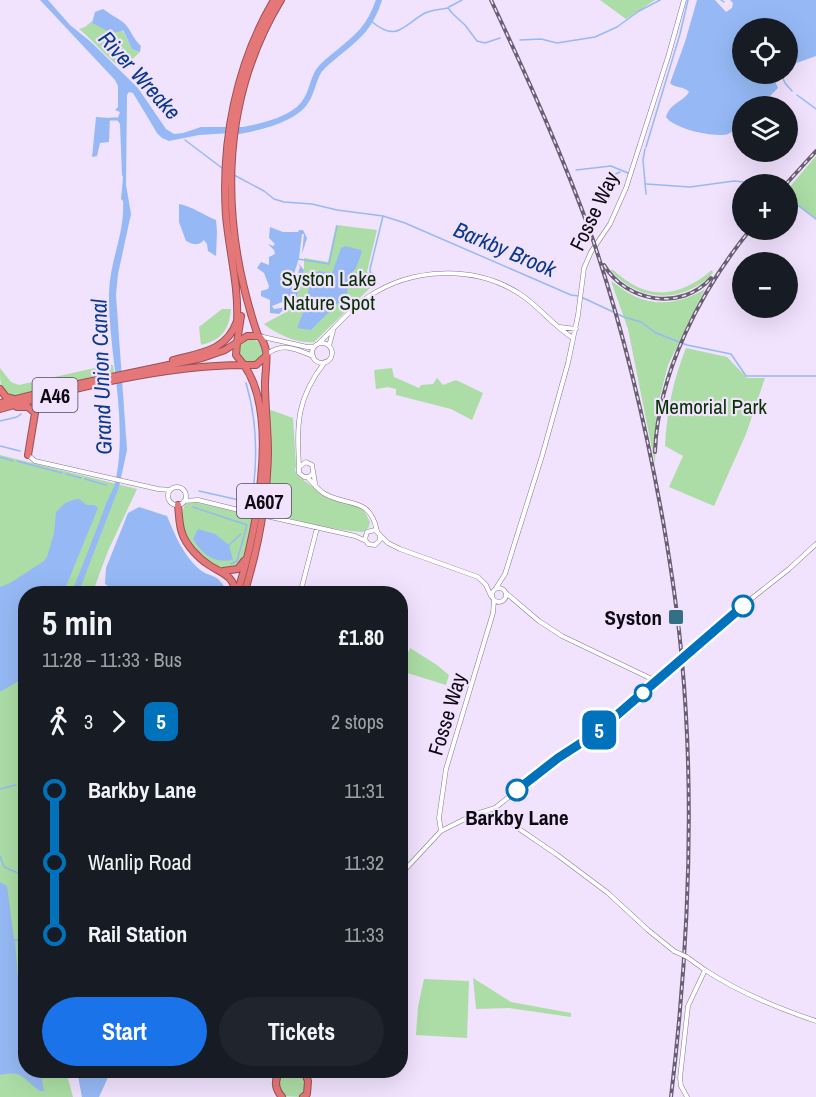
<!DOCTYPE html>
<html lang="en">
<head>
<meta charset="utf-8">
<style>
  :root { --surface:#171b24; --page:#20242c; --text:#f1f3f6; --muted:#9ea1a6; --accent:#1a73e8 }
  body { margin:0; font-family:"Archivo Narrow",sans-serif; background:var(--page); color:var(--text); height:100vh; display:flex; flex-direction:column; font-size:22px; white-space:nowrap }
  * { box-sizing:border-box; margin:0 }
  p { font-size:20px; color:var(--muted) }
  .icon { flex:none; width:33px; height:33px; fill:none; stroke:currentColor; stroke-width:2; stroke-linecap:round; stroke-linejoin:round }
  .map { position:relative; flex:1; overflow:hidden }
  .panel { position:absolute; left:18px; top:586px; width:390px; height:492px; display:flex; flex-direction:column; background:var(--surface); border-radius:24px; box-shadow:0 6px 24px #0002 }
  .panel>* { flex:none }
  .badge { padding:0 12px; border-radius:9px; font-size:21px; line-height:39px }
  .tools { position:absolute; left:732px; top:18px; display:grid; gap:12px }
  .tools a { display:grid; place-items:center; width:66px; height:66px; border-radius:50%; background:var(--surface); box-shadow:0 6px 24px #0002; font-size:30px }
  .map>.badge { position:absolute; translate:-50% -50%; box-shadow:0 0 0 3px #fff }
  .legs { display:flex; align-items:center; gap:9px; height:66px; padding:0 24px; font-size:20px }
  .legs p { margin-inline-start:auto }
  .overview { display:flex; align-items:center; justify-content:space-between; height:102px; padding:0 24px }
  h1 { font-size:33px; font-weight:800; line-height:45px }
  .action { display:flex; gap:12px; margin-top:auto; padding:12px 24px }
  .action a { flex:1; height:69px; border-radius:36px; background:var(--accent); color:#fff; font-size:24px; font-weight:800; line-height:69px; text-align:center }
  .action a+a { background:var(--page); color:var(--text) }
  ul { padding:0 24px; list-style:none }
  li { display:flex; align-items:center; gap:21px; height:72px; font-size:22px }
  li i { display:grid; place-items:center; width:9px; height:100%; margin:0 8px; background:currentColor }
  li i::after { content:''; width:15px; height:15px; margin:-8px; border:4px solid; border-radius:50%; background:var(--surface) }
  li p { margin-inline-start:auto }
  li:first-child i { background:linear-gradient(#0000 50%,currentColor 0) }
  li:last-child i { background:linear-gradient(currentColor 50%,#0000 0) }
  .map>svg:first-child { display:block }
  .green { fill:#acdda6 }
  .water { fill:#96b9f5 }
  .lines { fill:none; stroke-linecap:round; stroke-linejoin:round }
  .stream { stroke:#96b9f5; stroke-width:1.5 }
  .canal { stroke:#96b9f5; stroke-width:3 }
  .river { stroke:#96b9f5; stroke-width:6 }
  .minor-casing { stroke:#887795; stroke-width:5 }
  .highway-casing { stroke:#9a5055; stroke-width:8 }
  .minor { stroke:#fff; stroke-width:4 }
  .highway { stroke:#e57778; stroke-width:6 }
  .rail-casing { stroke:#695f70; stroke-width:4 }
  .rail { stroke:#f1e2fd; stroke-width:1.5; stroke-dasharray:4.5; stroke-linecap:butt }
  .minor-bridge-casing { stroke:#887795; stroke-width:5; stroke-linecap:butt }
  .minor-bridge { stroke:#fff; stroke-width:4 }
  .line-1-casing { stroke:#fff; stroke-width:14 }
  .line-1 { stroke:#0072bc; stroke-width:9 }
  .stop-1-dot { fill:#fff; stroke:#0072bc; stroke-width:3 }
  .poi-dot { fill:#317085; stroke:#f1e2fd; stroke-width:2 }
  .labels { text-anchor:middle; dominant-baseline:central; stroke-width:4.5; stroke-linejoin:round; paint-order:stroke }
  .shield { fill:#f1e2fd; stroke:#534a59; stroke-width:1.5 }
  .shield-label { font-size:20px; font-weight:bold; fill:#0f0913 }
  .street-label { font-size:21px; fill:#0f0913; stroke:#f1e2fd }
  .park-label { font-size:21px; fill:#073303; stroke:#f1e2fd }
  .poi-label { font-size:21px; font-weight:bold; fill:#0f0913; stroke:#f1e2fd; text-anchor:end }
  .stop-label { font-size:21px; font-weight:bold; fill:#0f0913; stroke:#f1e2fd }
  .water-label { font-size:22px; font-style:italic; fill:#09388c; stroke:#f1e2fd }
</style>
</head>
<body>
<div class="map">
<svg width="816" height="1097" viewBox="0 0 816 1097">
  <rect width="100%" height="100%" fill="#f1e2fd"/>
  <path class="green" d="M600,0H655L626,19Z
    M92,21V23L111,31L122,29L132,49L140,52L125,66L124,70C107,59 95,42 79,29L85,27Z
    M816,156V220L788,197V189Z
    M336,225L377,230L367,272L369,273L370,288L314,342C298,344 276,334 264,324L288,311L295,297L297,296L304,270V258L328,262Z
    M612,269C646,301 677,299 712,270L713,273C684,304 640,303 611,271Z
    M611,281C619,286 627,293 636,297C659,307 684,302 705,289L668,365L656,412L655,464L628,329Z
    M222,309H231C229,330 222,340 201,345L199,327Z
    M238 351a12 12 0 1 1 24 0a12 12 0 1 1-24 0Z
    M686,348L727,357L747,378H765L746,434L714,506L669,487L683,456L665,446C667,411 673,380 686,348Z
    M108,365H113L114,372L19,396C0,396 0,384 0,368L11,382L19,385Z
    M392,368L394,377L419,388L421,385L433,384L437,378L443,385L456,380L483,393L472,420L451,409L396,395V389L388,387L376,389L374,370Z
    M268,409L293,418L296,466L295,470L297,475L326,497L350,504L364,510L370,522L369,527L363,532C330,530 297,521 266,511L270,454Z
    M0,455L137,489L108,551L92,594H26V1071H66L73,1097H0Z
    M195,502L254,516L245,555L239,566C234,567 229,570 225,569C199,568 174,526 185,504Z
    M410,648L437,665L449,675L446,685L401,671Z
    M473,978L511,1002L571,1013V1017L509,1008L476,1009Z
    M424,979L469,981L467,1038L416,1035L418,1007Z
    M280,1071H304L308,1081L303,1097L280,1096L277,1075Z"/>
  <path class="water" d="M40,0H48L70,25L91,42L138,88L166,129L174,134L183,133L201,127H245L246,132L199,135L169,141L162,138L157,133L133,93L129,92L127,95L126,185L131,214L118,274L116,295L127,450L119,487L78,594H71C83,564 95,534 106,504C109,496 115,487 116,479C128,416 108,354 109,292C110,260 125,233 123,201L121,199L123,177L122,175L120,124L117,120L120,112L115,110L118,107V86L115,80Z
    M697,0H715L726,12L732,8L733,3L730,0H816V56L788,66V28H742V74H772L778,88L760,106H742C742,111 743,117 742,121C740,125 733,132 728,134C715,138 674,129 666,117C670,103 683,102 689,92C684,86 674,88 670,83L685,42Z
    M103,9C107,12 120,20 123,22C131,29 133,39 141,46L140,52L132,49L123,30C111,36 103,28 92,23L95,12Z
    M96,117L110,118L109,142L100,143L97,156L92,157Z
    M179,204C191,206 204,215 216,220L217,232L216,256L208,251L207,244L204,240C198,246 194,245 186,241L179,222Z
    M270,227L283,232H298L299,230H303L307,238L302,254L304,234H302L299,258L291,283V286L294,287L300,267L298,263L304,270L297,296H290L285,301L272,306L274,309L281,308L286,305L288,306L279,314L270,313V300L261,296V291L268,289L269,286L264,273L257,268L261,262L269,265V257L275,254L274,250L268,244L273,246L275,244L269,238Z
    M345,246L361,250L362,252L356,268L349,276L347,294L311,330L297,328L306,305L311,275L319,271L332,273L341,248Z
    M76,499H79L87,505H94L98,508L63,594H26L25,677L0,692V587L10,583L44,561L47,557L54,533L56,512L65,503Z
    M139,507L167,516C175,535 183,555 199,569C210,578 217,573 225,588L223,594H120L105,584L106,568L128,513Z
    M198,529L215,534L229,545L233,560C213,563 204,556 193,539Z
    M0,882L7,886L14,939H25V941H15L19,992L25,1017L26,1071H40L44,1091H40C22,1079 24,1070 0,1075Z
    M77,1071H111L99,1097H82Z"/>
  <g class="lines">
    <path class="stream" d="M721,0L724,2
      M449,7L462,0
      M371,21C397,43 402,26 425,13C431,10 442,9 448,8L453,14L465,25L477,41L485,43L500,38
      M520,40L541,39L557,43L595,37L617,27L639,11L660,0
      M781,74L785,83L792,91
      M797,95L816,109
      M185,140L222,168
      M646,147L680,34L688,0
      M645,149L643,160L646,194
      M576,170L611,166L628,173
      M234,175L264,191L274,199L284,202L312,204L337,210L383,216L405,223L571,295L579,296L624,317L641,322L656,333L687,345L731,354L746,376H816
      M611,176L620,172
      M646,184L690,187L734,181L765,184
      M788,198L816,219
      M298,259L329,264L337,226
      M371,273L374,274L375,278
      M371,279L370,269L383,216
      M0,421L17,417L21,414
      M0,446L20,451
      M0,457L13,461
      M17,461L62,473
      M66,474L81,478
      M85,479L106,485
      M199,491L248,502L252,498C258,459 257,420 246,383
      M193,507L247,525L237,561L231,564
      M229,545L241,534
      M19,785L26,783
      M0,789L16,785
      M0,856L4,867L25,876"/>
    <path class="canal" d="M110,119H118"/>
    <path class="river" d="M239,131C259,127 283,122 299,109C311,99 311,85 318,72C322,65 331,59 338,53C359,36 370,27 379,0"/>
    <g class="minor-casing">
      <path id="minor" d="M560,327L576,329
        M259,336L307,347H314
        M312 353a10 10 0 1 1 20 0a10 10 0 1 1-20 0Z
        M318,344C334,329 349,310 368,297C412,267 475,265 520,294C540,307 553,326 573,338
        M329,346L333,331
        M267,354C283,342 296,349 313,356
        M28,455L35,461L158,489L170,490
        M299,467C297,423 296,399 325,362
        M313,473L309,477H304L299,473V467L306,462L312,465L315,483
        M307,477C313,483 318,490 325,494C348,507 370,496 377,531
        M168 496a9 9 0 1 1 18 0a9 9 0 1 1-18 0Z
        M184,501L198,500L251,513
        M266,516L355,536L366,541
        M380,536V540L375,545L368,544L365,539L367,532L375,530L388,543L400,549L478,577L486,585L491,596
        M492 595a7 7 0 1 1 14 0a7 7 0 1 1-14 0Z
        M496,588L505,574L542,456L568,363L578,315L584,268L591,252L610,224L626,188L668,57L684,0
        M506,593L539,621L562,636L656,681
        M300,594L317,528
        M692,650L732,614L789,569L816,544
        M495,808L503,818L556,854L608,893L648,930L674,951
        M441,831L439,818L446,769L493,613L494,600
        M400,875L441,831L473,815L495,808L558,758L595,734L673,667
        M687,957L705,970L688,1006L680,1078L681,1086L687,1097
        M705,970C740,993 777,1008 816,1021"/>
    </g>
    <g class="highway-casing">
      <path id="highway" d="M258,336C220,224 218,104 281,0
        M237,342L241,316
        M237,343L236,355L244,365H256L266,356
        M173,360C200,353 227,351 237,321C239,287 229,250 226,216C221,142 236,64 274,0
        M0,389L6,397L14,399
        M0,403L64,387L202,358L225,350L247,336H259C271,349 265,368 265,384C265,407 268,430 268,453C267,501 258,549 244,594
        M17,407H28L35,413L28,455
        M0,409C74,388 166,365 243,365
        M178,505C179,514 179,525 182,533C186,545 198,558 209,565C221,573 235,576 235,593
        M223,571L238,569L244,561
        M237,594C255,536 281,418 244,365
        M280,1071C274,1080 275,1089 282,1097
        M303,1097L307,1094L308,1081L304,1071"/>
    </g>
    <use href="#minor" class="minor"/>
    <use href="#highway" class="highway"/>
    <g class="rail-casing">
      <path id="rail" d="M491,0C528,79 564,158 593,240C624,332 646,426 663,521C671,567 678,614 682,661C695,803 688,955 671,1097
        M786,184L816,151
        M604,265C626,302 681,312 711,278
        M655,452C658,372 701,290 750,230"/>
    </g>
    <use href="#rail" class="rail"/>
    <g class="minor-bridge-casing">
      <path id="minor-bridge" d="M251,513L266,516
        M673,667L692,650
        M674,951L687,957"/>
    </g>
    <use href="#minor-bridge" class="minor-bridge"/>
  </g>
  <g class="lines">
    <g class="line-1-casing">
      <path id="line-1" d="M517,790L558,758L595,734L743,606"/>
    </g>
    <use href="#line-1" class="line-1"/>
  </g>
  <g class="stop-1-dot">
    <circle cx="743" cy="606" r="10"/>
    <circle cx="643" cy="693" r="8"/>
    <circle cx="517" cy="790" r="10"/>
  </g>
  <rect class="poi-dot" x="668" y="609" width="16" height="16" rx="3"/>
  <g class="labels">
    <g class="shield">
      <rect x="32.5" y="378" width="45" height="34" rx="4.5"/>
      <rect x="237" y="484" width="54" height="34" rx="4.5"/>
    </g>
    <g class="shield-label">
      <text x="55" y="395">A46</text>
      <text x="264" y="501">A607</text>
    </g>
    <g class="street-label">
      <text transform="translate(594 211) rotate(-64)">Fosse Way</text>
      <text transform="translate(447 714) rotate(-73)">Fosse Way</text>
    </g>
    <g class="park-label">
      <text x="329" y="278">Syston Lake<tspan x="329" dy="24">Nature Spot</tspan></text>
      <text x="711" y="406">Memorial Park</text>
    </g>
    <g class="poi-label">
      <text x="662" y="617">Syston</text>
    </g>
    <g class="stop-label">
      <text x="517" y="817">Barkby Lane</text>
    </g>
    <g class="water-label">
      <text transform="translate(140 75) rotate(48)">River Wreake</text>
      <text transform="translate(505 249) rotate(23)">Barkby Brook</text>
      <text transform="translate(101 377) rotate(-92)">Grand Union Canal</text>
    </g>
  </g>
</svg>
<div class="tools">
<a><svg class="icon" aria-label="locate" viewBox="0 0 24 24"><circle cx="12" cy="12" r="6"/><path d="M12 2v4M12 18v4M2 12h4M18 12h4"/></svg></a>
<a><svg class="icon" aria-label="layers" viewBox="0 0 24 24"><path d="M12 4l9 5-9 5-9-5zM3 14l9 5 9-5"/></svg></a>
<a>+</a>
<a>−</a>
</div>
<b class="badge" style="left:599px;top:730px;background:#0072bc;color:#fff">5</b>
<section class="panel">
<div class="overview"><div><h1>5 min</h1><p>11:28 – 11:33 · Bus</p></div><b>£1.80</b></div>
<div class="legs"><svg class="icon" aria-label="walk" viewBox="0 0 24 24"><circle cx="13" cy="4" r="2"/><path d="M13 8l-2 6 4 7M11 14l-3 7M7 12l3-4h3l4 4"/></svg>3<svg class="icon" aria-label="forward" viewBox="0 0 24 24"><path d="M9 5l7 7-7 7"/></svg><b class="badge" style="background:#0072bc;color:#fff">5</b><p>2 stops</p></div>
<ul>
<li><i style="color:#0072bc"></i><b>Barkby Lane</b><p>11:31</p></li>
<li><i style="color:#0072bc"></i><span>Wanlip Road</span><p>11:32</p></li>
<li><i style="color:#0072bc"></i><b>Rail Station</b><p>11:33</p></li>
</ul>
<div class="action"><a>Start</a><a>Tickets</a></div>
</section>
</div>
</body>
</html>
